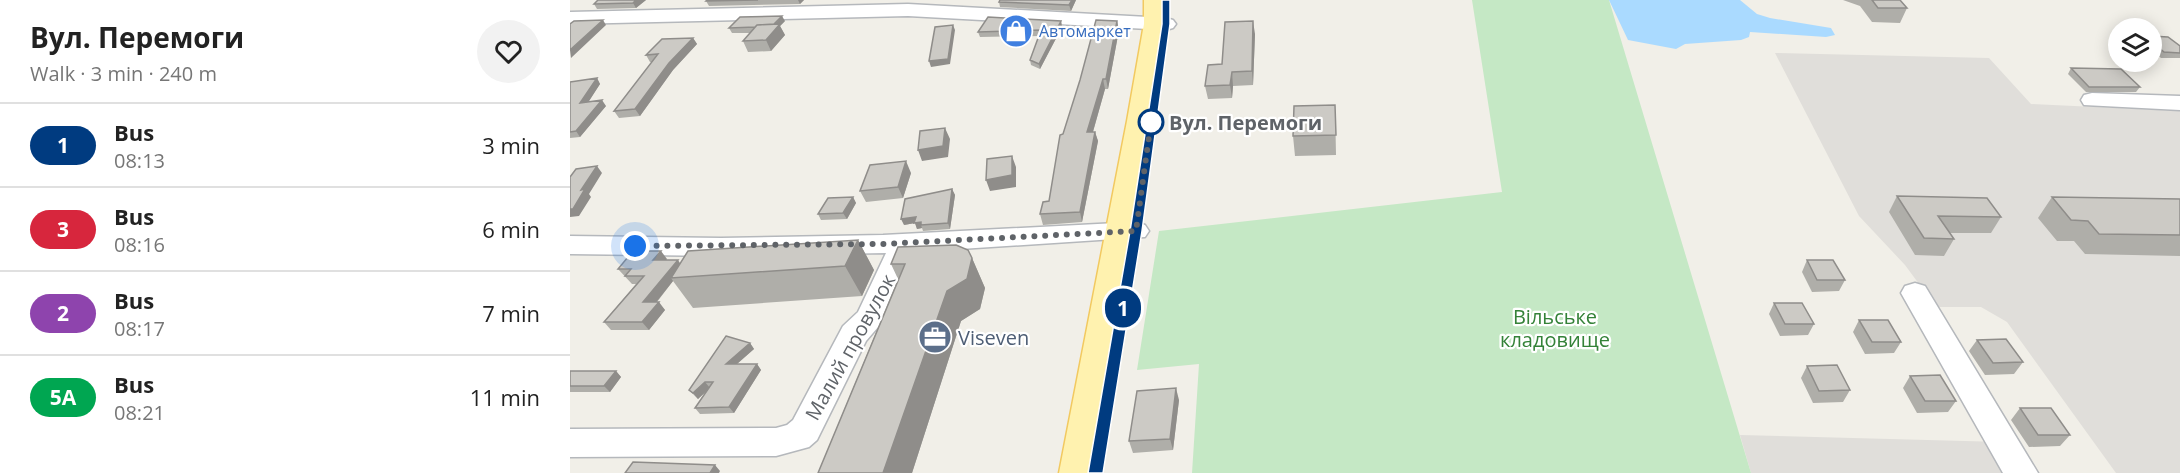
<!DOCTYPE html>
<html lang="en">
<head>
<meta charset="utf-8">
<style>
  :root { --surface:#fff; --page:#f2f2f2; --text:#222; --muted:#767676; --line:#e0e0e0 }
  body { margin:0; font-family:"Open Sans",sans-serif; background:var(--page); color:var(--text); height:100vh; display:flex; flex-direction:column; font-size:22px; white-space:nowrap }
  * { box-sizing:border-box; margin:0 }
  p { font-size:20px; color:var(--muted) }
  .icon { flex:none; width:33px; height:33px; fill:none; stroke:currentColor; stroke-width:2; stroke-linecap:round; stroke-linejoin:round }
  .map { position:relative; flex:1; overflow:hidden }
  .sheet { display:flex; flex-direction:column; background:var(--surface); width:570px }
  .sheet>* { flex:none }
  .badge { padding:0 12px; border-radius:20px; font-size:21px; line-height:39px }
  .buttons { position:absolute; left:1538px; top:18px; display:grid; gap:12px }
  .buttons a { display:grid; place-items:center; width:54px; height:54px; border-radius:50%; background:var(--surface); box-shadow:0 3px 15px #0003; font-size:30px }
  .you { position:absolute; width:30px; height:30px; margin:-15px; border:4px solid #fff; border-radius:50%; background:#1a73e8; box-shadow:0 0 0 9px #1a73e833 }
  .map>.badge { position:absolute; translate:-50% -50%; box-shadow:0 0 0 3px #fff }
  .round { display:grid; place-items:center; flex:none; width:63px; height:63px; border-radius:32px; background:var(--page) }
  .summary { display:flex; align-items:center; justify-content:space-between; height:102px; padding:0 30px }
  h1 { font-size:28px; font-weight:700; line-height:45px }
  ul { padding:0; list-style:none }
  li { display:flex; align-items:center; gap:18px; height:84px; padding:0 30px; border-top:2px solid var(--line) }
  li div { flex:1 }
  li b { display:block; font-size:22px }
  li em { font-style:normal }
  li .badge { min-width:66px; font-weight:700; text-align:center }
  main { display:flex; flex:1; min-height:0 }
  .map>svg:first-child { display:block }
  .industrial { fill:#e0deda }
  .green { fill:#c5e8c5 }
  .water { fill:#aadaff }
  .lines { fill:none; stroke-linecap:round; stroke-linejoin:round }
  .minor-casing { stroke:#b5b8bc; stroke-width:3 }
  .major-casing { stroke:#f2c960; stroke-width:3 }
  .minor { fill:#fff; fill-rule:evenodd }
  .major { fill:#fff2af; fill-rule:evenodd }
  .wall { fill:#afaea9 }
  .shaded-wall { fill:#8f8d8a }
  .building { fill:#cccac5; stroke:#8f8d8a; stroke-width:1.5 }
  .line { fill:#003b80; stroke:#fff; stroke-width:1.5 }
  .walk { stroke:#5f6368; stroke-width:6; stroke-dasharray:0 10.8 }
  .stop-dot { fill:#fff; stroke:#003b80; stroke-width:3 }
  .labels { text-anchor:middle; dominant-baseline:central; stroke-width:4.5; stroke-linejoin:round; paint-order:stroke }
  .far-shop-label { font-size:16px; fill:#366cbe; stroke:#fff; text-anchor:start }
  .stop-label { font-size:20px; font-weight:bold; fill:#5f6368; stroke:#fff; text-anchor:start }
  .park-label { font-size:20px; fill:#348238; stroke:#fff }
  .service-label { font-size:20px; fill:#4e5e75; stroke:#fff; text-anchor:start }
  .street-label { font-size:20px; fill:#5f6368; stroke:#fff }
</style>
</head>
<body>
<main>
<section class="sheet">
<div class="summary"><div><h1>Вул. Перемоги</h1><p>Walk · 3 min · 240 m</p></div><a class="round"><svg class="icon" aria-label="heart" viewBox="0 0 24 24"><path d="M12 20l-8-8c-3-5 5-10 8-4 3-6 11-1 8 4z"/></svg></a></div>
<ul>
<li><span class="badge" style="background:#003b80;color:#fff">1</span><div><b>Bus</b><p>08:13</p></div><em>3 min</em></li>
<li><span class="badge" style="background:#d7263d;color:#fff">3</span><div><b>Bus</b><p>08:16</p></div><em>6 min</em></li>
<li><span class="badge" style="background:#8e44ad;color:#fff">2</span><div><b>Bus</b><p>08:17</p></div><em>7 min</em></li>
<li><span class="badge" style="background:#00a651;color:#fff">5А</span><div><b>Bus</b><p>08:21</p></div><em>11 min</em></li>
</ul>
</section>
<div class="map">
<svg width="1610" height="473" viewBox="0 0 1610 473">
  <rect width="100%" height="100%" fill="#f1efe8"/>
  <path class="industrial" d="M1205,53L1419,58L1461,104L1610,111V473H1546L1437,322L1411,307H1366L1335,265L1289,216Z
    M1170,435L1432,442L1451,473H1181Z"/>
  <path class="green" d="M902,0H1039L1181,473H622L629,364L567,370L589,231L932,192Z"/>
  <path class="water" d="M1039,0H1170L1187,14L1200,18L1261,28L1265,35L1256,37L1180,32L1179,37L1171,40L1115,44L1106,49L1058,40Z"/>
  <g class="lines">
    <g class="minor-casing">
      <path id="minor" d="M338,4L596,18L603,20L606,24L603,28L596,30L338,16L0,24V12Z
        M1522,93L1610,96V110L1514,105L1511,100L1514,95Z
        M566,222L575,225L579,231L575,237L344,252L315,319L296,341L247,440L239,447L206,456L0,457V429L206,428L217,425L223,420L273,326L288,312L316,253L151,256L0,254V236L151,238L313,235Z
        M1345,283L1355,286L1468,473H1433L1331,293L1335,286Z"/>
    </g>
    <g class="major-casing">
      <path id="major" d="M574,0H598V24L531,473H489L557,121L574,24Z"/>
    </g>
    <use href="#minor" class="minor"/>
    <use href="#major" class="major"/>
  </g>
  <path class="wall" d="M28,0H76L66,8L27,9L24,4Z
    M137,0H234L230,4L139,6L136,1Z
    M506,0L501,11L430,7L429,2Z
    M1273,0H1330L1337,8L1330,23L1302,22L1290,6Z
    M215,21L210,26L215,35L201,51L178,52L173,41L180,33H162L159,28Z
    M491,21L492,27L470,69L461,65L460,60L469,36L410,37L408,32Z
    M547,21L549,30L538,89H535L523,132H525L528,141L512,222L473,225L470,214L479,201L493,134Z
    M685,34L683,85L663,86L662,98L638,99L635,86L652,64Z
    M1581,36L1610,46V58H1591L1581,49Z
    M123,38L127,44L103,70L70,116L49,118L44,111L83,62H80L76,55Z
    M1501,68L1570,87L1566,92H1516L1498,74Z
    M27,78L30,84L18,102L36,106L10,137L0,138V82Z
    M765,105L766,155L725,156L723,136Z
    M341,173L333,198L296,202L290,191Z
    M382,189L385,195L380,229L353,231L352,228L347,229L345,223L334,225Z
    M1327,196L1431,217L1421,233H1379L1384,239L1374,256L1345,255L1319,212Z
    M283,197L286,203L277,219L251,220L248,214Z
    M1482,197L1610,199V256L1515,254L1504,241H1487L1468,218Z
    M288,240L304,270L292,296L123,308L103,281L87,302L95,310L79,330H41L34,322L66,284H62L48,269L97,259L96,260L110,263Z
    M402,258L415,288L410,309L391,321L342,473H248L328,279L321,264Z
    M1237,260L1275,280L1269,291L1242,292L1232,272Z
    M1204,303L1244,324L1238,335L1210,336L1199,314Z
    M1289,320L1331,342L1324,353L1295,354L1283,332Z
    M1407,340L1453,362L1444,374L1415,375L1399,351Z
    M180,343L184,349L167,364H187L191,370L164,413L130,414L125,408L136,391L128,399L119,390Z
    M1237,366L1280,390L1273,402L1243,403L1231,378Z
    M46,371L51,377L40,392H0V372Z
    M1340,376L1386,401L1378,412L1347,413L1333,388Z
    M609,400L603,450L563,453L559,441Z
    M1450,408L1500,435L1490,446L1459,447L1441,420Z"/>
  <path class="shaded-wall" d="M66,0H76L66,8L63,3Z
    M228,0H234L230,4Z
    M502,0H506L501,11L499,5Z
    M212,16L215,21L210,26L215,35L201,51L196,40L202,27Z
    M33,20L36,25L1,58L0,50Z
    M491,21L492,27L470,69L469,64Z
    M547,21L549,30L538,89L536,79Z
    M683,21L685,34L683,85L682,71Z
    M383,25L385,30L380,64L361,67L359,61Z
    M123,38L127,44L103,70L70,116L65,109L99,63Z
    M662,72L663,86L662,98L660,85Z
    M27,78L30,84L14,109L10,103Z
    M533,79L535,89L520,142L517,132Z
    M32,100L36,106L10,137L6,131Z
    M375,128L380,139L378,157L352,161L348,150Z
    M525,132L528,141L512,222L510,212Z
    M442,156L446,167V187L420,191L416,180Z
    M336,161L341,173L333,198L328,187Z
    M27,166L32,173L19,194L21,197L9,216L0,217V209L11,190Z
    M382,189L385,195L380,229L378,223Z
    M283,197L286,203L277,219L273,213Z
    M346,217L351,222V225L352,228L347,229L345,223L334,225L331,219Z
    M288,240L304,270L292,296L275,266Z
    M91,251L97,259L89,268L83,260Z
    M402,258L415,288L410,309L391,321L342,473H313L377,291Z
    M108,260L113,268L101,278L103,281L80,310L73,302Z
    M89,302L95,310L79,330L72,322Z
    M180,343L184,349L160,370L156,364Z
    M187,364L191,370L164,413L159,407Z
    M46,371L51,377L40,392L34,386Z
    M135,382L140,388L128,399L123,393Z
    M606,388L609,400L603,450L600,439Z
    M145,465L150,471L149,473H140Z"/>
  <path class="building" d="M28,0H66L63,3L24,4Z
    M137,0H188L136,1Z
    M430,0H502L499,5L429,2Z
    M1302,0H1330L1337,8H1308Z
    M212,16L204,24L187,25L185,27L159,28L170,17Z
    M418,17L491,21L469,64L460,60L471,30L408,32Z
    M33,20L0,50V24L4,21Z
    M526,20L547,21L536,79H533L517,132H525L510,212L470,214L473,202L479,201L490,135L493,134L510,80Z
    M683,21L682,71L662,72L660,85L635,86L638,65L652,64L655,22Z
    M210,24L196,40L173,41L187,25Z
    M383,25L378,59L359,61L365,27Z
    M1581,36L1598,37L1610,46V53L1594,52L1581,41Z
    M123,38L99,63L65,109L44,111L88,54L76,55L92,39Z
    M1501,68L1551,69L1570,87H1519Z
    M27,78L10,103L32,100L6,131L0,132V82Z
    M765,105L766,135L723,136L724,106Z
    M375,128L373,146L348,150L350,131Z
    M442,156V175L416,180L417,159Z
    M336,161L328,187L290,191L300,165Z
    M27,166L11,190L15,189L3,209H0V177L6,169Z
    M382,189L378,223L351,225V222L344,223L346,217L331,219L335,199Z
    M1327,196L1417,198L1431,217L1368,216L1384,239L1354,238Z
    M283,197L273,213L248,214L258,198Z
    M1482,197L1610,199V235L1529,234L1518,221L1501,220Z
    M288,240L275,266L101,278L118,251Z
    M386,245L398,250L402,258L397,279L377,291L313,473H248L335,264H321L328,247Z
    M63,251H91L83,260H108L73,302H89L72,322H34L74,276H55L61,269H48Z
    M1237,260H1263L1275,280H1247Z
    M1204,303H1232L1244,324H1215Z
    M1289,320H1318L1331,342H1302Z
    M156,336L180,343L156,364H187L159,407L125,408L143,382H135L123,393L119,390Z
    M1436,339L1453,362L1423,363L1407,340Z
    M1267,365L1280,390L1249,391L1237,366Z
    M0,371H46L34,386H0Z
    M1370,375L1386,401H1355L1340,376Z
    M606,388L600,439L559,441L567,391Z
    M1450,408H1481L1500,435H1468Z
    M63,462L145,465L140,473H55Z"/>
  <path class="line" d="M592,0H600V24L572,231L533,473H518L560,231L592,24Z"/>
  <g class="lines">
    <path class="walk" d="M65,246L313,244L566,231L581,122"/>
  </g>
  <defs>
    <g id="shop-disc" transform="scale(1.725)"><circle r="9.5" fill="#3f7fe0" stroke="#fff"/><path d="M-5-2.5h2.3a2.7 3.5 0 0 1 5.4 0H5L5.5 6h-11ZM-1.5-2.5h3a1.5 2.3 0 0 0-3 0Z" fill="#fff"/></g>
    <g id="office-disc" transform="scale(1.725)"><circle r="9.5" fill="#5c6f8a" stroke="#fff"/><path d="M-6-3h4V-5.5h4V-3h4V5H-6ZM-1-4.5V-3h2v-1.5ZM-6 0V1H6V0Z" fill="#fff"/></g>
  </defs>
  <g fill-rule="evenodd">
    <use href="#shop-disc" x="446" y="31"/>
    <use href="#office-disc" x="365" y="337"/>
  </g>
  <circle class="stop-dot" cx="581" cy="122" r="12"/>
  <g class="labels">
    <g class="far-shop-label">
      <text x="469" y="31">Автомаркет</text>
    </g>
    <g class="stop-label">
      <text x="599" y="122">Вул. Перемоги</text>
    </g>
    <g class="park-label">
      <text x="985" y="316">Вільське<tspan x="985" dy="23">кладовище</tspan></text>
    </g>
    <g class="service-label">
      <text x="388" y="337">Viseven</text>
    </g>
    <g class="street-label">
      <text transform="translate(280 347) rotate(-61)">Малий провулок</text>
    </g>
  </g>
</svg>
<div class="buttons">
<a><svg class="icon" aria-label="layers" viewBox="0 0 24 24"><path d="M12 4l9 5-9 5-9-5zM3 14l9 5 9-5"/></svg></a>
</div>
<div class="you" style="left:65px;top:246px"></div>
<b class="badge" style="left:553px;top:308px;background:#003b80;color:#fff">1</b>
</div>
</main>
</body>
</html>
